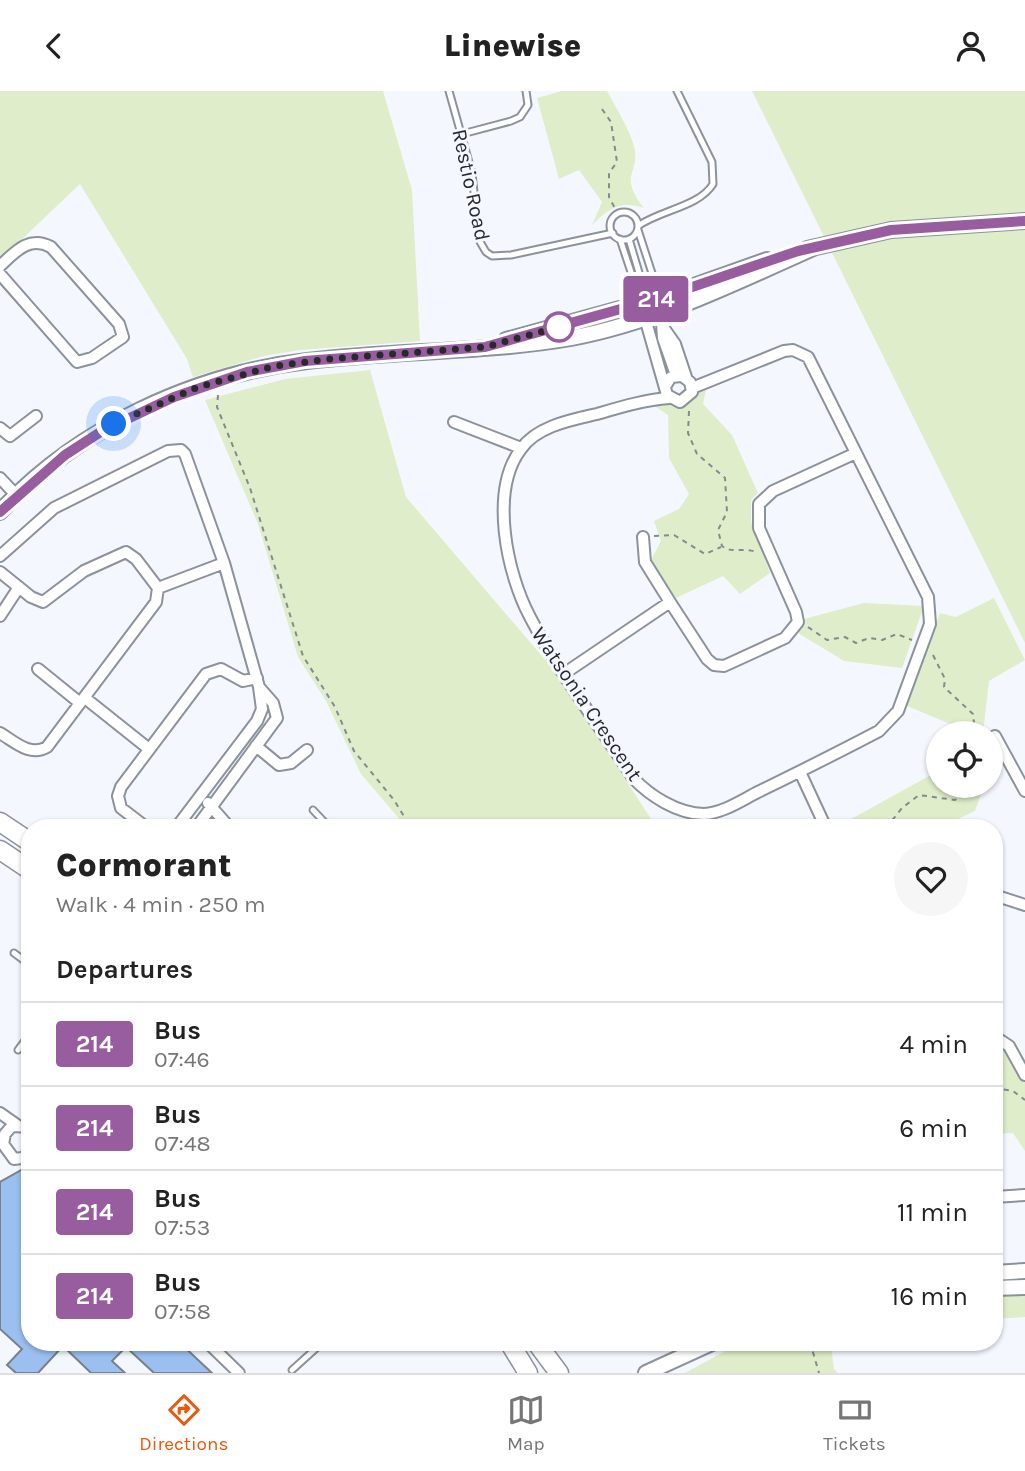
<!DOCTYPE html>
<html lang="en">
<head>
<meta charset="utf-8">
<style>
  :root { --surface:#fff; --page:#f6f6f6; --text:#222; --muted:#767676; --line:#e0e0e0; --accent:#ea580c }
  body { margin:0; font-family:Karla,sans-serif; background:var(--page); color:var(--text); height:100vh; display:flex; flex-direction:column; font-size:26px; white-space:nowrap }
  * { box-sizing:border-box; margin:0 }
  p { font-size:23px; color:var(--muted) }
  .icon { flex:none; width:38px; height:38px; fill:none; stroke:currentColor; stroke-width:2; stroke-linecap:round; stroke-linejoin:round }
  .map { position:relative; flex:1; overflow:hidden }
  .drawer { position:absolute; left:21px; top:728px; width:982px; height:532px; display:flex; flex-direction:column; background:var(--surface); border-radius:28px; box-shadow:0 2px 5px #0004 }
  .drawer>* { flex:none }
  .badge { padding:0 14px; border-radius:5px; font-size:24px; line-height:46px }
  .tools { position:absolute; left:926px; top:630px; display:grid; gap:14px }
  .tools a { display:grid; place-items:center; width:77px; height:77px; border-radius:50%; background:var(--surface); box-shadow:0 2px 5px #0004; font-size:35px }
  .you { position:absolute; width:35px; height:35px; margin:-18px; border:5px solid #fff; border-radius:50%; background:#1a73e8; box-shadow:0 0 0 10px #1a73e833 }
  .map>.badge { position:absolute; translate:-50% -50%; box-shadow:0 0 0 4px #fff }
  h2 { padding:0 35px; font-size:26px; line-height:63px }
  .round { display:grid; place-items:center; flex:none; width:74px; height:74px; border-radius:37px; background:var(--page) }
  .headline { display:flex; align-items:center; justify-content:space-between; height:119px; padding:0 35px }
  h1 { font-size:33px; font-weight:800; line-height:52px }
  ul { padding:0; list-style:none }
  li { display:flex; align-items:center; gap:21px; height:84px; padding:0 35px; border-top:2px solid var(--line) }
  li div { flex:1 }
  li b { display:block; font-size:26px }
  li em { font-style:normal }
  li .badge { min-width:77px; font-weight:700; text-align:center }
  header { display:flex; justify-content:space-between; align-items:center; height:91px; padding:0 35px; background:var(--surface); font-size:32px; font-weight:800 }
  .tabs { display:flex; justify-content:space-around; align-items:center; height:98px; border-top:2px solid var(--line); background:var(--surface); font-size:19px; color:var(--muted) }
  .tabs a { display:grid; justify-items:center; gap:4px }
  .tabs .active { color:var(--accent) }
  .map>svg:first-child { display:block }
  .green { fill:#dfedca }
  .building { fill:#9bbfef; stroke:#7a8089; stroke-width:2 }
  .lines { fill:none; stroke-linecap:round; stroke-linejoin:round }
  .service-casing { stroke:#8c929c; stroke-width:9 }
  .minor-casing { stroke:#8c929c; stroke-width:14 }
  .tertiary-casing { stroke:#8c929c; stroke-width:18 }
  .primary-casing { stroke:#8c929c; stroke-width:21 }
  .path { stroke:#86898e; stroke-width:2; stroke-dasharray:5 5; stroke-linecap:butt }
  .service { stroke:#fff; stroke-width:5 }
  .minor { stroke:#fff; stroke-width:10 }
  .tertiary { stroke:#fff; stroke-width:14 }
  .primary { stroke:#fff; stroke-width:18 }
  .line-casing { stroke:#fff; stroke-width:16 }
  .line { stroke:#975d9e; stroke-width:10 }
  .walk { stroke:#27292d; stroke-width:7; stroke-dasharray:0 12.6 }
  .stop-dot { fill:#fff; stroke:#975d9e; stroke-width:3.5 }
  .labels { text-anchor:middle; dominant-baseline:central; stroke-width:6; stroke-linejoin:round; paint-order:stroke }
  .street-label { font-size:21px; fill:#27292d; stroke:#f4f8fe }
</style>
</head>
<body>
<header><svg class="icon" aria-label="back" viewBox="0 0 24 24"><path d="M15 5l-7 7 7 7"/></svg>Linewise<svg class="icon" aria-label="person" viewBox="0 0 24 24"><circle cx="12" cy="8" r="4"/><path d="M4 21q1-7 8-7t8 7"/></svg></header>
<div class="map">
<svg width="1025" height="1282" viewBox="0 0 1025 1282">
  <rect width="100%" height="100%" fill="#f4f8fe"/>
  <path class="green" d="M0,0H383L412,99L420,250L300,259L264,265L193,286L187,268L80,93L0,169Z
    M562,0H607C616,17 629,37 634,55C641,83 617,83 644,117C620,109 609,117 592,134L602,111L579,79L559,88L537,7Z
    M752,0H1025V552Z
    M370,279L406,406L553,578L657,737H407L361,683L326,610L298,566L258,433L205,309L285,288Z
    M708,289L703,313L732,344L758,402L751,409V431L770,482L740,503L723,485L676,507L651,469L661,450L654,430L679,418L689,403L669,367L668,324L647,310L686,312Z
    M994,507L1025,569L989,590L983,642H954L957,636L905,614L940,522L956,526Z
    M864,512L924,515L902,577L844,570L798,542L804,528Z
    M938,680V695H984L975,720L939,737H835Z
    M994,948L1000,950L1025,991V1060L1013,1042L994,1043Z
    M1025,1203V1226L994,1228V1205Z
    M748,1251H852L831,1256L834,1278L838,1282H685L729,1258Z"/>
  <path class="building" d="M23,1078L30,1088V1170L24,1173L30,1183V1251H179L212,1282H154L126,1256L112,1270L125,1282H91L63,1255L38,1282H16L7,1274L22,1258L0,1238V1091Z"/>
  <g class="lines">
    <g class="service-casing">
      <path id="service" d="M449,0L472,82L479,149L486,161L492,165L511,164L613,142
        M462,43L511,30L520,26L528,14L526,0
        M610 135a14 14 0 1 1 28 0a14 14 0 1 1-28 0Z
        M638,135C660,119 699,116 713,93L712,71L677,0
        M638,139L660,207
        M620,148L633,187L640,196
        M629,148L640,185L642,209
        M313,719L330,737
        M14,862L30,874
        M18,959L30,943
        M292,1279L323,1251"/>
    </g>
    <g class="minor-casing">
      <path id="minor" d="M0,175C15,161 29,144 51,156L119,233L123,246L92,267L77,271L0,183
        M661,217L663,247L676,284
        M643,220L667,304L680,311L692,301L690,291L682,285L671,286L666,294
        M663,236L675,253L686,286
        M669,307C644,309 621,316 597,323C571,329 537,335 521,358C489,400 507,483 530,526C559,582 599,634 633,687C650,705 678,723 704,723C723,722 742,709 758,701C799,681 839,661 879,640L898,620L930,533L928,506L808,266L793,259L784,260L692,297
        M454,331L521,357
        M0,337L10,345L36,325
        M0,387L16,404
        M643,446L645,471L670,511
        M0,465L54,417L168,360L181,359L185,363L224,472L259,596L262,618L257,630L176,737
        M0,481L31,506L43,511L84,480L126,461L136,468L158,497
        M0,525L19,496
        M38,578L80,612
        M565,582L670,511L707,568L714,574L724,575L785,547L798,531L796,521L759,437V413L773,400L856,362
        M85,607L149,658
        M0,642C15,651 30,666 47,656L156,511L158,497L224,472
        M995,645L1025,700
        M256,655L279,674L291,672L307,659
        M800,681L826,737
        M208,712L230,737
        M147,737L121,717L118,705L121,696L206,583L221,578L243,590L257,587
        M196,737L277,627L273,612L259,596
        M994,804L1025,814
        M994,945L1009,955L1025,984
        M0,1022L17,1034
        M30,1036L12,1035L5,1043L3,1053L14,1068L30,1066
        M994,1106L1025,1104
        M207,1251L239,1282"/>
    </g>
    <g class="tertiary-casing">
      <path id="tertiary" d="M807,158L891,139L1025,130
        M506,249L660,207L767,169
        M0,421C77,337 195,283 307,270C395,259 484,262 571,247C656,231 735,192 813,157
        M994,1182L1025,1180
        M994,1197L1025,1196
        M646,1282L714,1251"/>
    </g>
    <g class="primary-casing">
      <path id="primary" d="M0,731L30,751
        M0,759L30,779
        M509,1251L528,1282
        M536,1251L559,1282"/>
    </g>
    <path class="path" d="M602,18L611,31L617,71L609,82V106L618,123
      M218,304L217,316L250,397L303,565L335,616L354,660L394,709L411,737
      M689,320L688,342L697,363L725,387L727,421L718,439L722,455C732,463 744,456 756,461
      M654,445L674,444L705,463L721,456
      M808,536L827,549L845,546L856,552L869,547L882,549L897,543L912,549
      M933,564L945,588L944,596L973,623L974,632L963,642
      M974,632L986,640
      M886,737L902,717L919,704L955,709L962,705L964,695
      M994,997L1013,1000L1025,1009
      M810,1251L819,1282"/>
    <use href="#service" class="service"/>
    <use href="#minor" class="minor"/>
    <use href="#tertiary" class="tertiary"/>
    <use href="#primary" class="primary"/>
  </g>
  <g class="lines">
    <g class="line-casing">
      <path id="line" d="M0,421L65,364L102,340L174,306L247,281L305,270L485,256L660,207L798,160L891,139L1025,130"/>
    </g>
    <use href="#line" class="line"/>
    <path class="walk" d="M114,333L198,296L275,275L329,268L485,256L559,236"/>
  </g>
  <circle class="stop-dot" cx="559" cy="236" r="14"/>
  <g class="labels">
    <g class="street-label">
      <text transform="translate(471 94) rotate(78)">Restio Road</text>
      <text transform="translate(587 613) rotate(56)">Watsonia Crescent</text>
    </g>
  </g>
</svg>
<div class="tools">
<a><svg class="icon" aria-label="locate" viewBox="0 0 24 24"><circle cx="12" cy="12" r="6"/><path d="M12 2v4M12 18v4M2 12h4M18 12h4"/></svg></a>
</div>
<div class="you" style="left:114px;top:333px"></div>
<b class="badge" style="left:656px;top:208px;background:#975d9e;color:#fff">214</b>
<section class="drawer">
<div class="headline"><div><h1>Cormorant</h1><p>Walk · 4 min · 250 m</p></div><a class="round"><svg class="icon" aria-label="heart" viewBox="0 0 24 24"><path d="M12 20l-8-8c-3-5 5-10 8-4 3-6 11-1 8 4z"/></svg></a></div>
<h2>Departures</h2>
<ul>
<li><span class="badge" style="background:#975d9e;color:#fff">214</span><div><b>Bus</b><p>07:46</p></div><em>4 min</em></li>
<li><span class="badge" style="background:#975d9e;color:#fff">214</span><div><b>Bus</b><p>07:48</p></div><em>6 min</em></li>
<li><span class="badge" style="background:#975d9e;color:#fff">214</span><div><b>Bus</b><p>07:53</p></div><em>11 min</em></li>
<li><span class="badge" style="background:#975d9e;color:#fff">214</span><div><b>Bus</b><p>07:58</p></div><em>16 min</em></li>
</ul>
</section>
</div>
<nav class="tabs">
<a class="active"><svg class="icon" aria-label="directions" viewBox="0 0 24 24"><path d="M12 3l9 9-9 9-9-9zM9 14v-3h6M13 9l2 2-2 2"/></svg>Directions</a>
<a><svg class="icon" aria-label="map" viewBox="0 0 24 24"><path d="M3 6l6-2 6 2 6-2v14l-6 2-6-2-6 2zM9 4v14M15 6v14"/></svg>Map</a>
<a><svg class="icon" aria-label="tickets" viewBox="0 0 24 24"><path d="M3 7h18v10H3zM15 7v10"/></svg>Tickets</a>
</nav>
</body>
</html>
